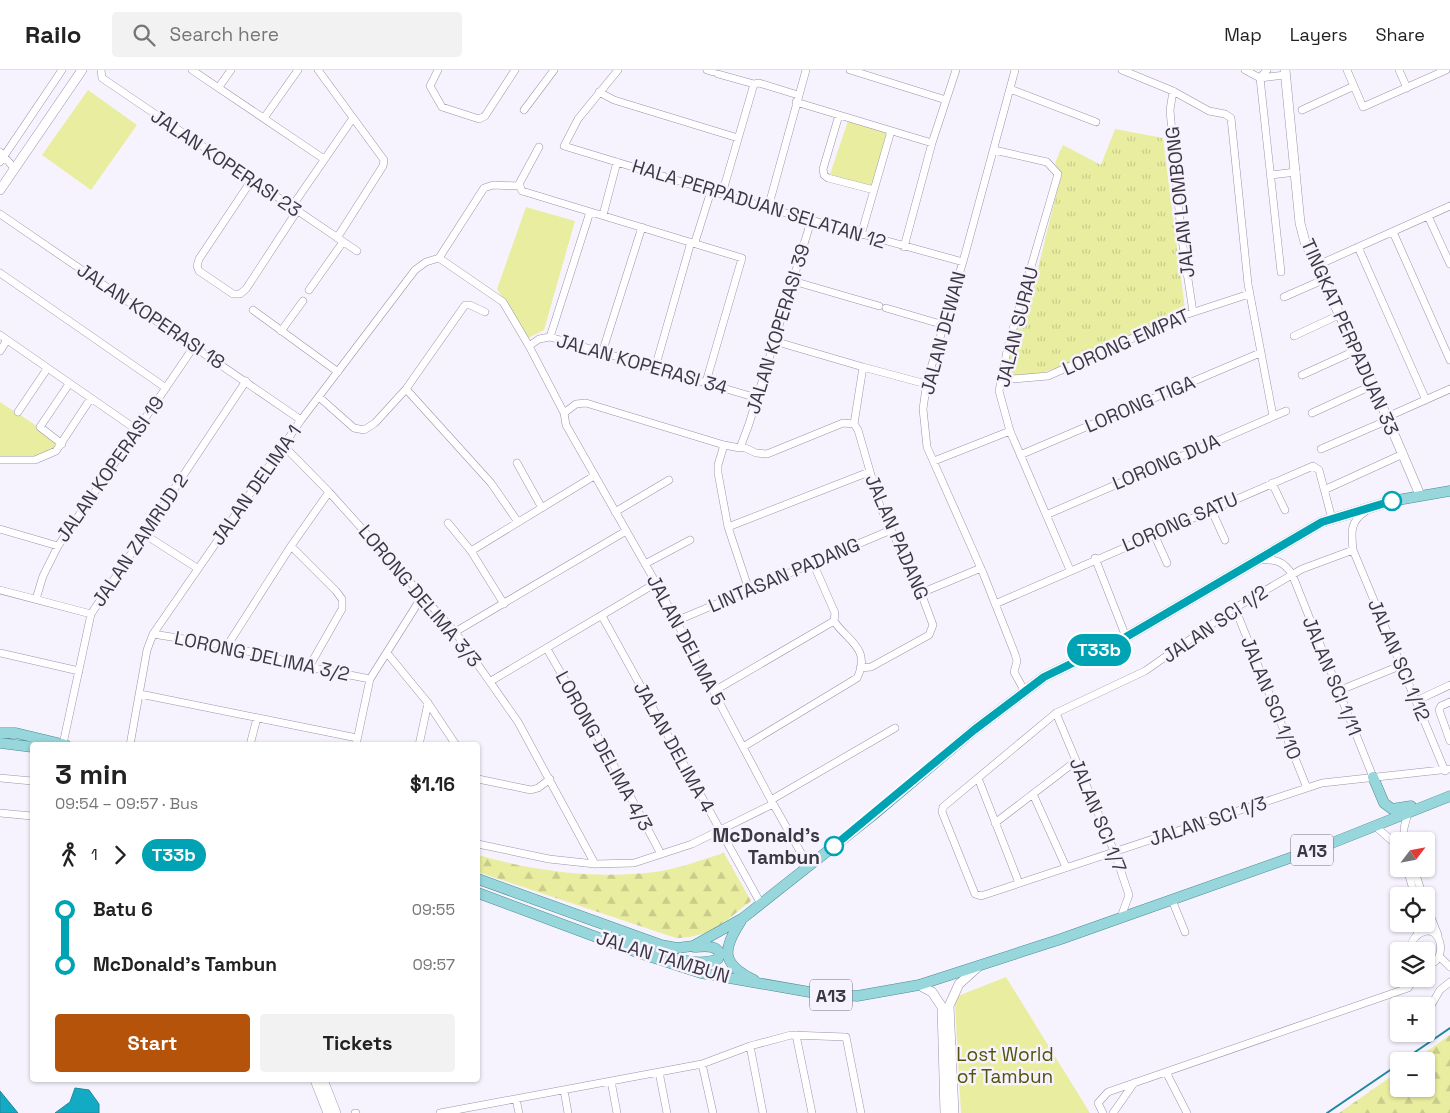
<!DOCTYPE html>
<html lang="en">
<head>
<meta charset="utf-8">
<style>
  :root { --surface:#fff; --page:#f2f2f2; --text:#222; --muted:#767676; --line:#e0e0e0; --accent:#b45309 }
  body { margin:0; font-family:"Space Grotesk",sans-serif; background:var(--page); color:var(--text); height:100vh; display:flex; flex-direction:column; font-size:19px; white-space:nowrap }
  * { box-sizing:border-box; margin:0 }
  p { font-size:16px; color:var(--muted) }
  .icon { flex:none; width:28px; height:28px; fill:none; stroke:currentColor; stroke-width:2; stroke-linecap:round; stroke-linejoin:round }
  .map { position:relative; flex:1; overflow:hidden }
  .panel { position:absolute; left:30px; top:672px; width:450px; height:340px; display:flex; flex-direction:column; background:var(--surface); border-radius:5px; box-shadow:0 1px 4px #0004 }
  .panel>* { flex:none }
  .badge { padding:0 10px; border-radius:16px; font-size:18px; line-height:32px }
  .needle { width:32px; rotate:58deg }
  .fabs { position:absolute; left:1390px; top:762px; display:grid; gap:10px }
  .fabs a { display:grid; place-items:center; width:45px; height:45px; border-radius:5px; background:var(--surface); box-shadow:0 1px 4px #0004; font-size:25px }
  .map>.badge { position:absolute; translate:-50% -50%; box-shadow:0 0 0 2px #fff }
  .legs { display:flex; align-items:center; gap:8px; height:55px; padding:0 25px; font-size:16px }
  .legs p { margin-inline-start:auto }
  .overview { display:flex; align-items:center; justify-content:space-between; height:85px; padding:0 25px }
  h1 { font-size:28px; font-weight:700; line-height:38px }
  .action { display:flex; gap:10px; margin-top:auto; padding:10px 25px }
  .action a { flex:1; height:58px; border-radius:5px; background:var(--accent); color:#fff; font-size:20px; font-weight:700; line-height:58px; text-align:center }
  .action a+a { background:var(--page); color:var(--text) }
  ul { padding:0 25px; list-style:none }
  li { display:flex; align-items:center; gap:18px; height:55px; font-size:19px }
  li i { display:grid; place-items:center; width:8px; height:100%; margin:0 6px; background:currentColor }
  li i::after { content:''; width:12px; height:12px; margin:-6px; border:4px solid; border-radius:50%; background:var(--surface) }
  li p { margin-inline-start:auto }
  li:first-child i { background:linear-gradient(#0000 50%,currentColor 0) }
  li:last-child i { background:linear-gradient(currentColor 50%,#0000 0) }
  header { display:flex; align-items:center; gap:30px; box-sizing:border-box; height:70px; padding:0 25px; background:var(--surface); border-bottom:1px solid var(--line) }
  header strong { font-size:24px }
  nav { display:flex; gap:28px; margin-inline-start:auto; font-size:18px }
  .search { width:350px; height:45px; background:var(--page); display:flex; align-items:center; gap:12px; box-sizing:border-box; padding:0 18px; border-radius:5px; color:var(--muted); font-size:19px }
  .map>svg:first-child { display:block }
  .grass { fill:url(#grass-tufts) }
  .forest { fill:url(#forest-firs) }
  .park { fill:#e9ed9f }
  .water { fill:#13abc3; stroke:#1f889d }
  .lines { fill:none; stroke-linecap:round; stroke-linejoin:round }
  .stream { stroke:#1f889d; stroke-width:2 }
  .minor-casing { stroke:#9d92ac; stroke-width:8 }
  .tertiary-casing { stroke:#9d92ac; stroke-width:10 }
  .secondary-casing { stroke:#9d92ac; stroke-width:10 }
  .primary-casing { stroke:#4a8c96; stroke-width:11 }
  .minor { stroke:#fff; stroke-width:7 }
  .tertiary { stroke:#fff; stroke-width:9 }
  .secondary { stroke:#fff; stroke-width:9 }
  .primary { stroke:#97d6db; stroke-width:10 }
  .line-1-casing { stroke:#fff; stroke-width:11 }
  .line-1 { stroke:#00a3b4; stroke-width:8 }
  .stop-1-dot { fill:#fff; stroke:#00a3b4; stroke-width:2.5 }
  .labels { text-anchor:middle; dominant-baseline:central; stroke-width:5; stroke-linejoin:round; paint-order:stroke }
  .shield { fill:#f7f3fe; stroke:#74707b; stroke-width:1 }
  .shield-label { font-size:18px; font-weight:bold; fill:#3c3843 }
  .street-label { font-size:19px; fill:#3c3843; stroke:#f7f3fe }
  .stop-label { font-size:19px; font-weight:bold; fill:#3c3843; stroke:#f7f3fe; text-anchor:end }
  .park-label { font-size:19px; fill:#52530d; stroke:#f7f3fe }
</style>
</head>
<body>
<header>
<strong>Railo</strong>
<div class="search"><svg class="icon" aria-label="search" viewBox="0 0 24 24"><circle cx="10" cy="10" r="6"/><path d="M15 15l6 6"/></svg>Search here</div>
<nav><a>Map</a><a>Layers</a><a>Share</a></nav>
</header>
<div class="map">
<svg width="1450" height="1043" viewBox="0 0 1450 1043">
  <defs>
    <pattern id="grass-tufts" width="24" height="20" patternUnits="userSpaceOnUse" patternTransform="scale(1.25)"><rect width="24" height="20" fill="#e9ed9f"/><path d="M3 7l-1-3M5 7V3M7 7l1-3M15 17l-1-3M17 17v-4M19 17l1-3" fill="none" stroke="#c9cc8a"/></pattern>
    <pattern id="forest-firs" width="22" height="20" patternUnits="userSpaceOnUse" patternTransform="scale(1.25)"><rect width="22" height="20" fill="#e9ed9f"/><path d="M5 1l3.5 6h-7zM16 11l3.5 6h-7z" fill="#c9cc8a"/></pattern>
  </defs>
  <rect width="100%" height="100%" fill="#f7f3fe"/>
  <path class="grass" d="M1115,59L1163,68L1185,239L1060,297L1038,304L1006,307L1017,250L1025,251L1061,105L1055,93L1063,75L1101,95Z"/>
  <path class="forest" d="M724,783L751,831C725,851 710,868 676,868L478,802V785C537,802 600,810 662,801C683,797 704,789 724,783Z
    M1450,965V1043H1339L1399,1001V1019H1426V991H1413Z"/>
  <path class="park" d="M88,20L137,55L91,120L42,85Z
    M849,48L890,62L873,118L830,104Z
    M526,137L575,151L544,260L528,268L497,219Z
    M0,332L60,371L58,378L35,390H0Z
    M1006,907L1090,1043H961L955,935L958,926Z"/>
  <path class="water" d="M75,1018L89,1020L99,1034V1043H55L70,1032Z
    M0,1021L18,1043H0Z"/>
  <g class="lines">
    <path class="stream" d="M1402,991L1450,958
      M1327,1043L1399,994"/>
    <g class="minor-casing">
      <path id="minor" d="M101,0L102,8L357,181
        M192,0L324,89
        M318,0L384,90L383,96L337,168
        M438,0L430,16L442,37L479,49L485,46L515,0
        M618,0L578,49L564,76L768,138L963,192
        M707,0L713,2
        M850,0L946,30
        M1015,0L964,188L927,311L923,339L927,377L983,503L1015,584L1017,591L1014,602L1024,620
        M1122,0L1173,21L1209,41L1225,44L1231,48L1248,214L1273,346
        M1245,0L1260,8L1267,0
        M1347,0L1363,37L1446,0
        M1399,0L1407,18
        M718,4L754,14L722,124
        M754,14L759,13L798,25
        M219,17L231,0
        M1010,19L1096,52
        M1173,21L1170,40L1181,163L1193,242
        M599,22L614,30L738,68
        M796,32L932,73
        M524,40L554,0
        M1302,40L1354,16
        M839,45L823,99L824,105L828,108L874,120
        M264,48L298,0
        M539,77L519,114L522,121L742,188L706,312
        M994,80L1047,92L1058,104L1008,276L999,321L1010,361L1070,500
        M0,82L15,99
        M0,92L62,0
        M1271,105L1296,102
        M251,111L199,189L197,196L199,201L233,224H240L246,219L297,141
        M291,138L353,48
        M768,138L806,0
        M0,144L301,350
        M603,145L617,92
        M1428,146L1450,194
        M1393,162L1450,290
        M861,165L891,61
        M695,172L711,121
        M904,177L932,73L956,0
        M1358,177L1426,330
        M439,188L503,232L529,276L564,343L566,355L656,513L771,730L809,797
        M439,188L484,118L493,115L519,116
        M1318,195L1450,136
        M1281,202L1260,8L1285,5
        M0,203L166,318
        M793,211L879,236
        M309,220L343,172
        M1284,227L1325,209
        M886,238L944,255
        M253,240L338,302
        M281,261L303,231
        M0,265L137,360
        M1294,266L1341,244
        M550,267L590,142
        M774,271L863,297L854,354
        M529,276L539,269L550,267L757,328
        M0,281L7,270
        M602,283L642,157
        M863,297L926,314
        M655,298L691,172
        M1302,305L1357,280
        M1000,310L1048,306L1182,246L1249,224
        M406,319L491,413L518,452
        M319,327L354,358L364,360L375,353L406,319L465,235H470L485,242
        M18,342L47,299
        M564,343L576,334L586,333L724,375L740,378L749,354L811,151
        M1312,343L1373,315
        M1387,347L1450,319
        M854,354L858,360L880,436L921,523L933,555L929,565L871,597L860,598
        M62,374L40,357L69,314
        M724,375L718,395V403L728,457L749,520
        M284,376L329,422L455,562L518,652L595,794
        M741,376L756,383L767,384L843,353L854,354
        M1321,379L1388,350
        M1020,385L1260,283
        M0,390H35L56,381L91,328
        M934,391L1010,361
        M517,393L542,438
        M1272,413L1285,440
        M1324,420L1403,384
        M1211,439L1225,470
        M1366,441C1350,451 1351,462 1353,480L1445,701
        M615,442L669,410
        M1046,445L1286,341
        M448,453L471,481L504,534
        M728,457L869,402
        M0,459L58,476
        M144,464L197,498
        M1154,464L1167,493
        M291,476L336,521L342,529V539L309,597
        M1353,480L1302,499L1235,538L1145,601L1056,643L943,737L942,742L975,824L981,826L1322,713L1450,699
        M471,481L594,406
        M1095,488L1126,567
        M1260,490C1276,489 1283,491 1292,504L1373,707
        M645,494L690,470
        M0,520L91,544
        M921,523L981,498
        M36,529L43,506L58,476L195,275
        M995,534L1313,396L1319,400L1332,449
        M1235,538L1307,718
        M602,546L761,834
        M676,551L891,460
        M455,562L626,461
        M153,564L227,576L309,597L370,609
        M227,576L291,476L329,422
        M547,579L605,679L661,784
        M0,583L79,601
        M387,583L428,633L456,675
        M491,611L656,513
        M714,621L834,551L835,543L813,493
        M1338,621L1402,595
        M140,624L357,668
        M1416,631L1450,615
        M1450,632L1441,636L1439,640L1450,671
        M1056,643L1114,781L1129,825L1121,847
        M63,674L91,544L246,311
        M130,675L147,580L153,564L301,350L415,200L426,192L439,188
        M250,675L257,648
        M356,675L370,609L423,525
        M419,675L428,633
        M743,677L857,608C872,578 846,570 834,551
        M0,708L32,711
        M978,708L1019,813
        M478,709L531,720L538,718L550,709
        M1033,724L1066,797
        M771,730L895,658
        M0,743L32,746
        M995,753L1076,691
        M1375,756L1399,777
        M1404,771V758L1408,743
        M478,774L549,789L595,794L634,793L692,774L773,734
        M1407,799L1415,826
        M1414,799L1423,826
        M1172,830L1185,862
        M1426,835L1438,865
        M1417,865L1418,854
        M1411,881C1411,874 1412,868 1419,864C1442,849 1450,894 1426,895
        M1441,888L1450,897
        M1426,944L1440,920L1450,912
        M796,965L812,1043
        M750,976L763,1043
        M702,994L713,1043
        M659,1002L667,1043
        M1166,1002L1187,1043
        M611,1011L617,1043
        M564,1020L568,1043
        M516,1029L519,1043
        M355,1043H356
        M440,1043L702,994L750,976L791,965L846,967L861,1043
        M1103,1043L1098,1033L1108,1022L1408,918L1414,909
        M1113,1043L1134,1013"/>
    </g>
    <g class="tertiary-casing">
      <path id="tertiary" d="M1285,0L1300,153L1305,172L1373,315L1420,425
        M0,120L82,0"/>
    </g>
    <g class="secondary-casing">
      <path id="secondary" d="M919,915L932,922L942,937L945,1043
        M315,1010L328,1043
        M323,1010L336,1043
        M954,1043L949,936L959,914L978,897"/>
    </g>
    <g class="primary-casing">
      <path id="primary" d="M0,663H16L66,675
        M0,673L32,677
        M1373,707L1384,733L1392,739L1411,736
        M478,809L661,875L677,878L693,876L743,848L872,746L974,660L1044,607L1126,567L1322,452L1392,431L1450,421
        M478,823L642,884L701,903L815,923L857,926L919,915L1061,869L1332,773L1450,726
        M741,851C722,880 721,894 754,910
        M626,871C653,880 691,900 718,889L720,884C716,874 704,877 694,877"/>
    </g>
    <use href="#minor" class="minor"/>
    <use href="#tertiary" class="tertiary"/>
    <use href="#secondary" class="secondary"/>
    <use href="#primary" class="primary"/>
  </g>
  <g class="lines">
    <g class="line-1-casing">
      <path id="line-1" d="M834,776L974,660L1044,607L1126,567L1322,452L1392,431"/>
    </g>
    <use href="#line-1" class="line-1"/>
  </g>
  <g class="stop-1-dot">
    <circle cx="1392" cy="431" r="9"/>
    <circle cx="834" cy="776" r="9"/>
  </g>
  <g class="labels">
    <g class="shield">
      <rect x="1291" y="764.5" width="42" height="31" rx="4"/>
      <rect x="810" y="909.5" width="42" height="31" rx="4"/>
    </g>
    <g class="shield-label">
      <text x="1312" y="780">A13</text>
      <text x="831" y="925">A13</text>
    </g>
    <g class="street-label">
      <text transform="translate(226 93) rotate(34)">JALAN KOPERASI 23</text>
      <text transform="translate(1180 132) rotate(-96)">JALAN LOMBONG</text>
      <text transform="translate(759 134) rotate(17)">HALA PERPADUAN SELATAN 12</text>
      <text transform="translate(151 246) rotate(34)">JALAN KOPERASI 18</text>
      <text transform="translate(1017 257) rotate(-76)">JALAN SURAU</text>
      <text transform="translate(778 259) rotate(-73)">JALAN KOPERASI 39</text>
      <text transform="translate(943 263) rotate(-75)">JALAN DEWAN</text>
      <text transform="translate(1350 267) rotate(66)">TINGKAT PERPADUAN 33</text>
      <text transform="translate(1126 272) rotate(-24)">LORONG EMPAT</text>
      <text transform="translate(642 294) rotate(16)">JALAN KOPERASI 34</text>
      <text transform="translate(1140 334) rotate(-23)">LORONG TIGA</text>
      <text transform="translate(1166 392) rotate(-23)">LORONG DUA</text>
      <text transform="translate(110 399) rotate(-55)">JALAN KOPERASI 19</text>
      <text transform="translate(256 415) rotate(-55)">JALAN DELIMA 1</text>
      <text transform="translate(1180 452) rotate(-23)">LORONG SATU</text>
      <text transform="translate(897 467) rotate(67)">JALAN PADANG</text>
      <text transform="translate(140 470) rotate(-56)">JALAN ZAMRUD 2</text>
      <text transform="translate(784 505) rotate(-23)">LINTASAN PADANG</text>
      <text transform="translate(420 526) rotate(50)">LORONG DELIMA 3/3</text>
      <text transform="translate(1215 554) rotate(-34)">JALAN SCI 1/2</text>
      <text transform="translate(686 570) rotate(62)">JALAN DELIMA 5</text>
      <text transform="translate(262 586) rotate(12)">LORONG DELIMA 3/2</text>
      <text transform="translate(1399 590) rotate(67)">JALAN SCI 1/12</text>
      <text transform="translate(1332 606) rotate(68)">JALAN SCI 1/11</text>
      <text transform="translate(1271 628) rotate(68)">JALAN SCI 1/10</text>
      <text transform="translate(674 677) rotate(61)">JALAN DELIMA 4</text>
      <text transform="translate(604 681) rotate(61)">LORONG DELIMA 4/3</text>
      <text transform="translate(1098 745) rotate(68)">JALAN SCI 1/7</text>
      <text transform="translate(1208 751) rotate(-18)">JALAN SCI 1/3</text>
      <text transform="translate(663 887) rotate(17)">JALAN TAMBUN</text>
    </g>
    <g class="stop-label">
      <text x="820" y="765">McDonald's<tspan x="820" dy="22">Tambun</tspan></text>
    </g>
    <g class="park-label">
      <text x="1005" y="984">Lost World<tspan x="1005" dy="22">of Tambun</tspan></text>
    </g>
  </g>
</svg>
<div class="fabs">
<a><svg class="needle" viewBox="-14 -14 28 28"><path d="M0-13l5 13h-10z" fill="#e53935"/><path d="M0 13l5-13h-10z" fill="#767676"/></svg></a>
<a><svg class="icon" aria-label="locate" viewBox="0 0 24 24"><circle cx="12" cy="12" r="6"/><path d="M12 2v4M12 18v4M2 12h4M18 12h4"/></svg></a>
<a><svg class="icon" aria-label="layers" viewBox="0 0 24 24"><path d="M12 4l9 5-9 5-9-5zM3 14l9 5 9-5"/></svg></a>
<a>+</a>
<a>−</a>
</div>
<b class="badge" style="left:1099px;top:580px;background:#00a3b4;color:#fff">T33b</b>
<section class="panel">
<div class="overview"><div><h1>3 min</h1><p>09:54 – 09:57 · Bus</p></div><b>$1.16</b></div>
<div class="legs"><svg class="icon" aria-label="walk" viewBox="0 0 24 24"><circle cx="13" cy="4" r="2"/><path d="M13 8l-2 6 4 7M11 14l-3 7M7 12l3-4h3l4 4"/></svg>1<svg class="icon" aria-label="forward" viewBox="0 0 24 24"><path d="M9 5l7 7-7 7"/></svg><b class="badge" style="background:#00a3b4;color:#fff">T33b</b></div>
<ul>
<li><i style="color:#00a3b4"></i><b>Batu 6</b><p>09:55</p></li>
<li><i style="color:#00a3b4"></i><b>McDonald's Tambun</b><p>09:57</p></li>
</ul>
<div class="action"><a>Start</a><a>Tickets</a></div>
</section>
</div>
</body>
</html>
